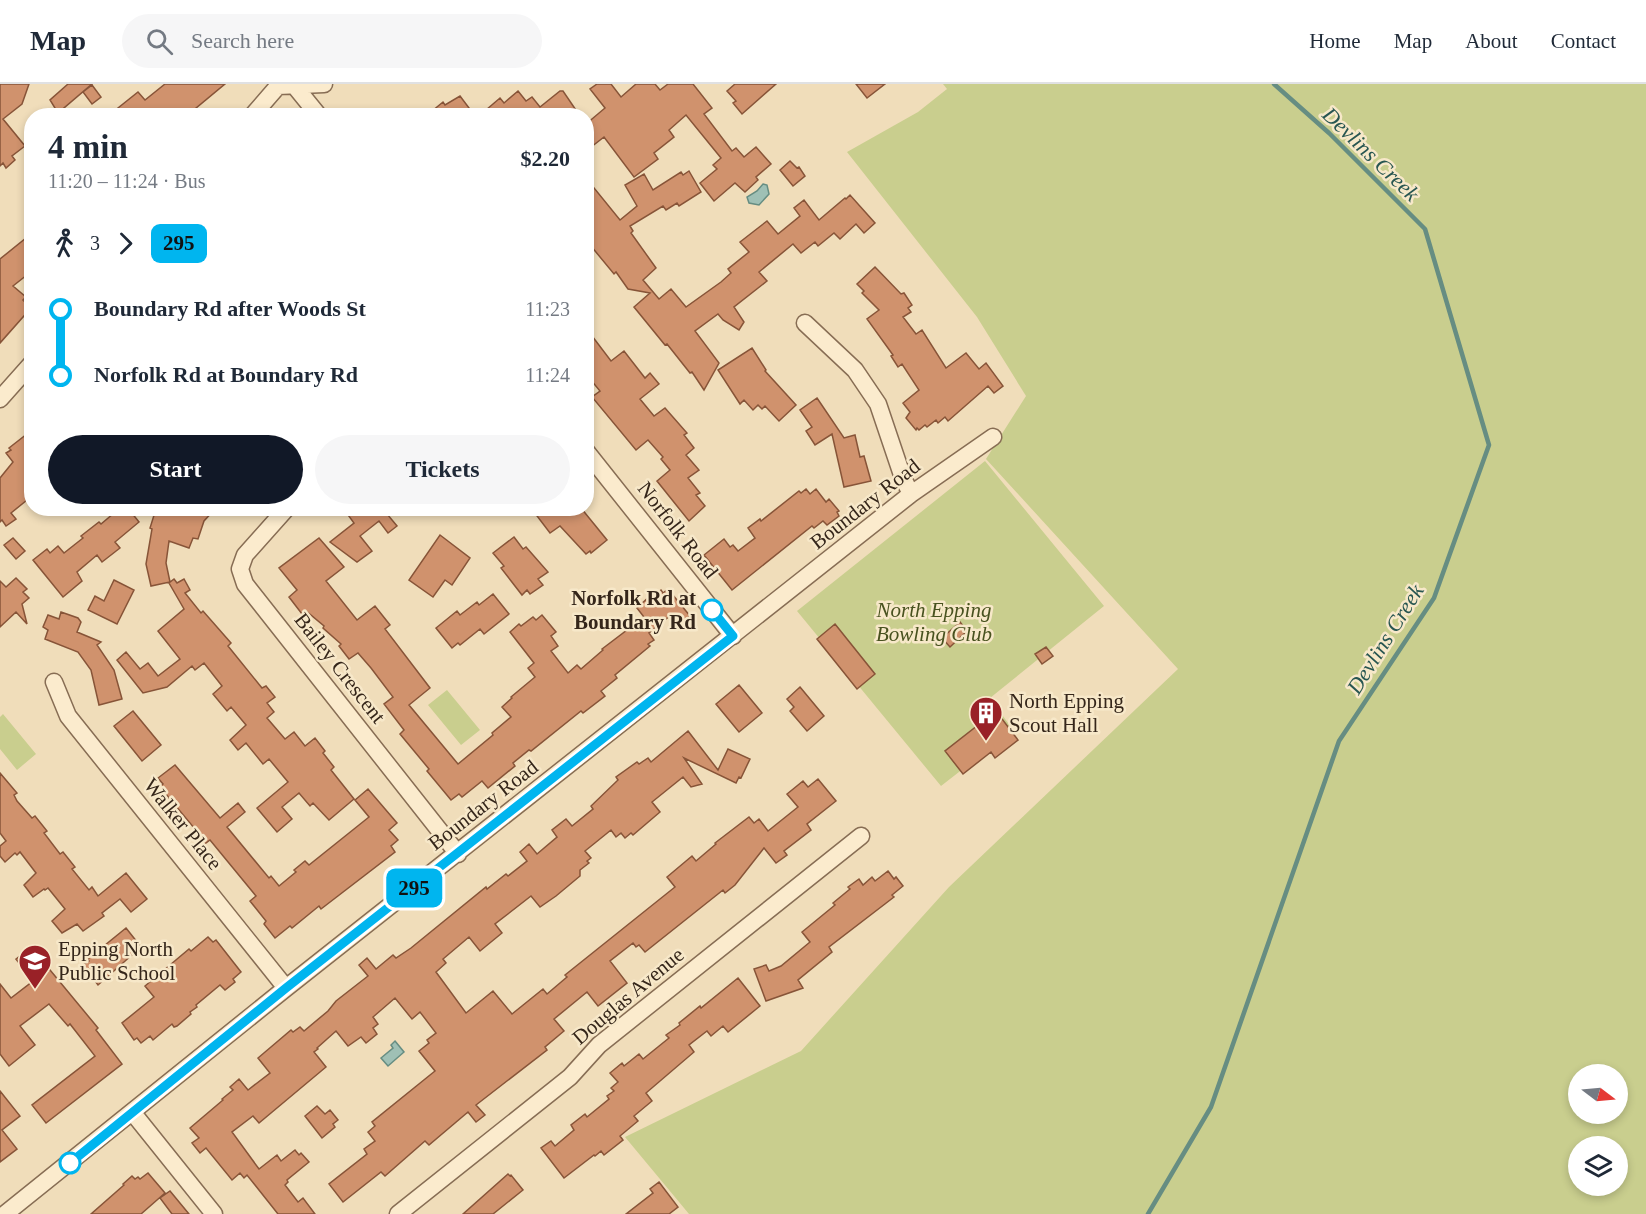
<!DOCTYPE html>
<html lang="en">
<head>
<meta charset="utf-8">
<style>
  :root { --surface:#fff; --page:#f6f6f7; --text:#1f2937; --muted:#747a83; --line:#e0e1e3; --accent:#111827 }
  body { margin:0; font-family:Georgia,serif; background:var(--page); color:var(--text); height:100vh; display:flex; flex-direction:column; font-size:22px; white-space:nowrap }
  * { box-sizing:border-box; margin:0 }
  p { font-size:20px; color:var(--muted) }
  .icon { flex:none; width:33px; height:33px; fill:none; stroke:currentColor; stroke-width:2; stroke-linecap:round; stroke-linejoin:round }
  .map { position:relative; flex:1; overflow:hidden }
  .side { position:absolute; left:24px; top:24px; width:570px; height:408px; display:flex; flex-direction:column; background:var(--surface); border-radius:24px; box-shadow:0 3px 9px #0003 }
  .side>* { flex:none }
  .badge { padding:0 12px; border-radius:9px; font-size:21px; line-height:39px }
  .needle { width:39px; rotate:106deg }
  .fabs { position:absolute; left:1568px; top:980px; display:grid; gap:12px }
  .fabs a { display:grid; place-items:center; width:60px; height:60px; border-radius:50%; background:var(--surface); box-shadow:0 3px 9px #0003; font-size:30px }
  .map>.badge { position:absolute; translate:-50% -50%; box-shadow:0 0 0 3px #fff }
  .legs { display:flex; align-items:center; gap:9px; height:66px; padding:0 24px; font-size:20px }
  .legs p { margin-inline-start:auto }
  .overview { display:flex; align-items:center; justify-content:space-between; height:102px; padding:0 24px }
  h1 { font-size:33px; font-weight:700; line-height:45px }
  .button { display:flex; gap:12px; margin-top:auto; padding:12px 24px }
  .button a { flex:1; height:69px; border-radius:36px; background:var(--accent); color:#fff; font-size:24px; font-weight:700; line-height:69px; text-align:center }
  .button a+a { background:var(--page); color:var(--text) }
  ul { padding:0 24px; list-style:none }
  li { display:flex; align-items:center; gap:21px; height:66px; font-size:22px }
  li i { display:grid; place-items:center; width:9px; height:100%; margin:0 8px; background:currentColor }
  li i::after { content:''; width:15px; height:15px; margin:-8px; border:4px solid; border-radius:50%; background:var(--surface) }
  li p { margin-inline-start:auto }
  li:first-child i { background:linear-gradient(#0000 50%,currentColor 0) }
  li:last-child i { background:linear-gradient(currentColor 50%,#0000 0) }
  header { display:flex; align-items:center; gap:36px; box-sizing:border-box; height:84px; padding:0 30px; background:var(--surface); border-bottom:2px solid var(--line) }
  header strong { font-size:28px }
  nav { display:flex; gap:33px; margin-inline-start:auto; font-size:21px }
  .search { width:420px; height:54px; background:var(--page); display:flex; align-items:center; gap:15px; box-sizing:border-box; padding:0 21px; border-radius:33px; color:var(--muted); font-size:22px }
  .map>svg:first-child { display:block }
  .green { fill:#c9ce8e; fill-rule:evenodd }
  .water { fill:#9fc0b5; stroke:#668d82; stroke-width:1.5 }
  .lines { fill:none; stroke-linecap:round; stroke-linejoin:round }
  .stream { stroke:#668d82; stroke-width:4.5 }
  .building { fill:#d0926d; stroke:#875438; stroke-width:1.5 }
  .minor-casing { stroke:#876d54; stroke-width:19 }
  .minor { stroke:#fbebcd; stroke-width:16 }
  .line-1-casing { stroke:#fff; stroke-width:14 }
  .line-1 { stroke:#00b5ef; stroke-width:9 }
  .stop-1-dot { fill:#fff; stroke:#00b5ef; stroke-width:3 }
  .labels { text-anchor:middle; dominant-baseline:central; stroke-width:5; stroke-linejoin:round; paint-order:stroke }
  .street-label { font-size:21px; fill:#35261a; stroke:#f7e8c9 }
  .stop-label { font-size:21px; font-weight:bold; fill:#35261a; stroke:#f7e8c9; text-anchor:end }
  .park-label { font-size:21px; font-style:italic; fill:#48521f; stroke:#f7e8c9 }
  .poi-label { font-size:21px; fill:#35261a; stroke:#f7e8c9; text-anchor:start }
  .water-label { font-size:22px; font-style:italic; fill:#285651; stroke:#f7e8c9 }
</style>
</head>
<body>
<header>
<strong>Map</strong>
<div class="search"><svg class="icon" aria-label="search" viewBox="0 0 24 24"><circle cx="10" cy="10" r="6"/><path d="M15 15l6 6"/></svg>Search here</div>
<nav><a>Home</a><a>Map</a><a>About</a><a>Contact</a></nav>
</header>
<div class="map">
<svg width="1646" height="1130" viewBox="0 0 1646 1130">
  <rect width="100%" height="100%" fill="#f0ddba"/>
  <path class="green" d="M943,0H1646V1130H689L625,1053L801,967L949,803L1178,585L986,375L1026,312L977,233L847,68L918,28L947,5ZM1578,990H1617V1029H1578ZM1578,1062H1617V1101H1578Z
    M985,377L1104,522L990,614L1013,646L941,702L797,527Z
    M447,606L480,646L461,661L428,621Z
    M3,630L36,670L17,686L0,665V633Z"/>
  <path class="water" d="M763,100L767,101L769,110L759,121L749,119L747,113L757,107Z
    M395,957L404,968L388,982L381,974L393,964L391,961Z"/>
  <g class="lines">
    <path class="stream" d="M1148,1130L1211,1023L1339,657L1434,514L1489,361L1425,145L1329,49L1274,0"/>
  </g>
  <path class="building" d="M0,0H29L22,20L3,35L25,62L12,72L15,76L6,84L3,79L0,82Z
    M68,0H92L58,29L50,16Z
    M165,0H225L195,25L200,32H108L138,8L145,16Z
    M597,0H611L621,13L636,0H655L660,6L668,0H693L712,24L704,30L732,67L736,64L744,73L756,63L771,80L756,93L758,96L745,108L735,99L714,117L700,99L717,85L713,81L721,74L686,31L669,46L674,53L654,69L658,75L634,93L604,53L586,67V40L605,24L590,5Z
    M735,0H776L742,30L733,19L736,17L727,7Z
    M856,0H885L867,14Z
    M92,1L101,13L92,20L83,8Z
    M518,7L526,17L532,13L540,23L560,7H563L580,32H479L500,14L504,19Z
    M460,12L475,32H426L443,18L445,21Z
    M790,77L797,84L799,83L805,92L793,102L780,86Z
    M689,87L701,108L679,122L677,119L666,126L663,122L630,142L633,147L631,149L656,184L643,196L659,215L671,205L686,223L721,198L731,189L728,185L749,168L740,158L767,137L778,150L800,132L794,124L804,116L819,136L845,114L846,115L850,111L875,139L864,149L856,140L840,155L834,149L818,162L815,158L801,169L793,160L759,188L767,197L734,223L744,238L739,246L723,236L718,230L695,247L719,279L704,306L692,288L690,289L667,260L665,261L634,223L650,209L628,205L616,188L614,190L586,156V94L620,136L637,122L625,101L644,90L653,106L681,88L683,91Z
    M26,154L32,160V187L13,202L26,213L23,216L31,224L0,259V175Z
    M875,183L901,210L904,209L912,221L908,224L911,228L903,233L916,250L922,246L946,284L966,269L979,285L986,279L1003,302L994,309L988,302L948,337L945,333L938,339L936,336L927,343L925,341L919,346L917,344L916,346L906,334L910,328L903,319L919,306L902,280L898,283L891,272L893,271L867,235L879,226L862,209L864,207L857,200Z
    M586,244L611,277L624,267L645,294L650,289L659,300L640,315L654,332L665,324L687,349L684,351L694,364L686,371L699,386L688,394L700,409L696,411L705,422L689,437L657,397L670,386L661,375L663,373L648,356L636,366L592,313L600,307L586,290Z
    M752,264L766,286L765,287L796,321L779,337L765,322L762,325L758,321L753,326L744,316L740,320L718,286Z
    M817,314L844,354L855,351L860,373L864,372L871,397L844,403L832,350L815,361L806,347L812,343L800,326Z
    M32,346V412L11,429L16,435L6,442L2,436L0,438V394L13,378L6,369L11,366L9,364Z
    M806,405L810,410L816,405L826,418L829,415L839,427L837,428L839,432L827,441L823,437L814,444L812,442L732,506L704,471L724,455L730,463L733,461L738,467L755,454L748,444L760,435L761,437L799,407L801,409Z
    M120,424L127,431L131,428L139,438L115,458L120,464L102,478L97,471L77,488L82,497L63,513L33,476L47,465L50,469L58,462L64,469L83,454L81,452L99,438L101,440Z
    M166,424H216L204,437L198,455L193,454L189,464L169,457L166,479L170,498L151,502L146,480L152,445L150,444L155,428L162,430Z
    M343,424H395L387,430L397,442L388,449L379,437L360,452L372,467L357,478L330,458L354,439Z
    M531,424H581L607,456L591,469L590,467L586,470L560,442L550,449Z
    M440,451L470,474L452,501L445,496L433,513L409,496Z
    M514,453L523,465L526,463L548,488L538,495L543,501L530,510L527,506L522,511L501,484L504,482L493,469Z
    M13,454L25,467L16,475L4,461Z
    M319,454L344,483L326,497L357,536L375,522L390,541L385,545L430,604L409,621L458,680L493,651L492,649L511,633L502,623L512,614L511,613L535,593L528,584L534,579L510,548L519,540L521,542L533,533L536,536L542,531L556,548L551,552L558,562L551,567L568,589L577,581L581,585L603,566L602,565L644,533L637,524L651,511L653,512L661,506L663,509L668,505L690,532L679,541L671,531L649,549L654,556L648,560L650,562L615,591L617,594L601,607L605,612L583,629L581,627L531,667L529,666L513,679L515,682L488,704L482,697L462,713L459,710L451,716L427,687L429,685L400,650L404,646L384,620L393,613L371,584L358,569L349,575L339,562L341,560L323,544L324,542L306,527L302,530L289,513L297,506L279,484Z
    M16,494L27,505L23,508L29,514L22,520L27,540L16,528L0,543V497L6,503Z
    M174,495L177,499L184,495L190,506L185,509L201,529L203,527L231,559L228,562L262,604L266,602L275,613L267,619L274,628L267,634L285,655L294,648L305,662L315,654L325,667L323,669L334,683L331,686L354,715L329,736L313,719L310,722L299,709L282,723L292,735L277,748L257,724L288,698L269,675L263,680L246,659L238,666L230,656L246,641L231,623L227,627L213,610L222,602L204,579L195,586L192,582L167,603L143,609L117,576L126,568L140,585L148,579L158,592L180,575L158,547L184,525L169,499Z
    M114,496L134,506L117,540L88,526L95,512L104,517Z
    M493,510L509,530L484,550L480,545L460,561L458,559L452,564L436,544L457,527L460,531L477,518L479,521Z
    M61,528L78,534L81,538L77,548L101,558L97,561L114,586L122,615L99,621L91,586L78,568L45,555L48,546L43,543L48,531L59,535Z
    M960,538L967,547L950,563L942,554Z
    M835,540L875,590L857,605L817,555Z
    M1046,563L1053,572L1042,580L1035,570Z
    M739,601L762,629L739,648L716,620Z
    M800,603L824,632L807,647L790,627L794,623L787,615Z
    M133,627L161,661L142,677L114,642Z
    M996,627L1018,656L995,674L991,668L963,690L945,667Z
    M688,647L718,686L728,665L750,675L741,694L739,693L736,699L684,674L702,700L691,703L683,693L652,718L660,728L633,751L631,749L625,754L621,749L616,753L611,746L585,767L591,774L587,777L589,779L580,786V792L556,812L540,823L531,812L495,840L502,849L480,867L469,853L443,875L446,879L436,888L466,929L493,907L512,930L543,905L547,910L567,893L565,891L675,803L667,793L692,772L696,777L716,760L715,759L749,733L754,739L759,735L768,747L798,723L787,710L803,697L808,703L818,695L836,717L807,740L811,746L784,767L787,771L776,779L764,764L735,801L725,809L723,806L645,868L639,861L636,863L633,859L610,877L627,899L598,922L587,908L554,935L564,947L545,963L547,966L476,1021L485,1031L476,1038L468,1028L429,1061L425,1057L385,1092L381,1088L343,1118L329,1100L367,1070L364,1065L375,1057L368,1048L375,1042L372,1038L435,987L419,967L429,959L427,956L436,949L420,928L412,935L395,914L373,933L378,940L373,944L377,950L366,959L361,953L348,962L336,947L317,964L318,965L314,968L326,983L259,1039L253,1032L232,1048L259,1085L277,1071L281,1077L295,1066L299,1071L301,1069L309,1078L287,1096L288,1098L285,1101L298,1118L303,1114L315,1130H278L247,1091L244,1094L240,1089L232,1096L206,1064L200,1069L192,1059L199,1054L190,1044L223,1016L222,1015L233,1006L230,1003L239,995L248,1006L270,989L258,974L291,946L293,948L300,943L304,947L328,927L336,917L368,892L359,881L367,874L376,885L393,871L396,874L411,864L486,803L487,805L506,790L508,792L527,777L520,768L529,760L537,770L557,753L552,746L566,735L572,742L593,725L591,722L618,696L616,693L637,678L639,680L648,674L651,678Z
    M175,681L220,734L238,719L245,728L227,743L269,794L271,792L279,802L296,788L294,786L305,777L309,781L369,733L355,716L368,705L397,739L389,746L398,756L391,762L395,768L321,825L319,822L292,844L290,842L275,854L264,840L266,837L250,817L256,812L210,756L202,762L196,754L200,751L160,703L163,700L158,694Z
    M0,689L17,709L14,711L17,717L32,734L35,732L47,747L44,749L60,770L63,768L75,783L72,785L89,806L92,803L98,812L126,789L147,815L131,828L120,815L102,829L104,832L83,847L77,840L62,849L52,837L65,825L48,804L45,806L44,805L33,813L24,801L36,789L20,768L17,771L15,769L5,778L0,772V762L6,757L0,749Z
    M888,787L894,795L896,793L903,802L892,811L894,813L829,863L832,868L798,896L803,904L766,917L754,885L766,881L769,887L781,882L810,858L802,848L835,821L833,819L850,805L848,803L859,795L863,801L872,793L875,797Z
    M126,844L141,863L98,901L83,881L89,877L88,875Z
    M208,853L213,858L216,856L241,888L233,895L235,898L225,906L220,901L196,921L197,923L190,928L191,930L177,942L174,943L172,940L153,956L150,952L141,959L137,954L134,956L122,939L154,913L145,902L189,865L191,867Z
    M31,863L98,944L96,946L122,980L46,1039L32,1021L95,972L70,940L68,942L49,920L20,942L35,961L9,982L0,970V900L11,914L33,897L16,875Z
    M738,894L760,922L728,948L723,942L711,952L707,947L689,961L694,968L646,1009L652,1017L634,1032L638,1037L620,1052L623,1056L604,1071L601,1067L595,1072L594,1071L564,1094L541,1064L551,1057L555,1062L574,1046L571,1041L585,1030L587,1033L609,1015L607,1012L614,1007L611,1004L618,998L610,989L622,979L624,982L639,970L643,975L669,954L666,951L680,941L679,939L700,922L701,924Z
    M0,1007L20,1032L2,1046L17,1065L0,1078Z
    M317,1022L325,1030L330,1026L338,1036L333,1040L335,1043L322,1054L305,1032Z
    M148,1089L165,1109L141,1130H91L124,1101L123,1100L132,1092L135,1095L138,1093L140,1095Z
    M508,1090L510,1092L511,1091L523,1106L493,1130H463Z
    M659,1098L678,1123L669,1130H626L653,1109L650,1105Z
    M170,1107L189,1130H172L160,1114Z"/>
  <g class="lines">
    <g class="minor-casing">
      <path id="minor" d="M293,0L319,32
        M252,32L278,2L324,0
        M805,239L855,286L878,320L903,394L911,410
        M0,315L32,279
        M586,367L733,552
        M287,424L245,471L240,485L245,500L458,770
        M54,598L68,632L286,904
        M133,1029L214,1130
        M5,1130L286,904L911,410L993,353
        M398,1130L570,993L599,961L861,752"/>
    </g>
    <use href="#minor" class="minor"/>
  </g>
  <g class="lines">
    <g class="line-1-casing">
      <path id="line-1" d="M70,1079L286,904L733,552L712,526"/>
    </g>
    <use href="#line-1" class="line-1"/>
  </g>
  <defs>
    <g id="building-pin" transform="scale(1.725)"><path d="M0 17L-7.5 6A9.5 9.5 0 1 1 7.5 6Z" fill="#992127" stroke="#f7e8c9"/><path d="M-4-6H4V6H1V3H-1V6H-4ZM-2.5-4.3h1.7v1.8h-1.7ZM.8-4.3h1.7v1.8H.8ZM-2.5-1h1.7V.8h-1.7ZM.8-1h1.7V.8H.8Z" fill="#fff"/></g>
    <g id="school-pin" transform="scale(1.725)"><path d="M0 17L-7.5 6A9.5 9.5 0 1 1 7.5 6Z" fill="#992127" stroke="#f7e8c9"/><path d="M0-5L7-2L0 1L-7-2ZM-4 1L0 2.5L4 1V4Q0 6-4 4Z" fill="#fff"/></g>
  </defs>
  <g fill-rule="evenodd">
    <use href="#building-pin" x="986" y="629"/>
    <use href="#school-pin" x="35" y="877"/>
  </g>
  <g class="stop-1-dot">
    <circle cx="712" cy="526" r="10"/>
    <circle cx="70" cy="1079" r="10"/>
  </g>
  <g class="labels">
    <g class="street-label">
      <text transform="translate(865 420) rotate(-38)">Boundary Road</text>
      <text transform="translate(678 446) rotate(52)">Norfolk Road</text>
      <text transform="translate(340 584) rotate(52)">Bailey Crescent</text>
      <text transform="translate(483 721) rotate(-38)">Boundary Road</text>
      <text transform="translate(183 740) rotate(51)">Walker Place</text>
      <text transform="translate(628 912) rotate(-40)">Douglas Avenue</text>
    </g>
    <g class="stop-label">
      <text x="696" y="514">Norfolk Rd at<tspan x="696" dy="24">Boundary Rd</tspan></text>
    </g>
    <g class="park-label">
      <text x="934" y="526">North Epping<tspan x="934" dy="24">Bowling Club</tspan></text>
    </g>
    <g class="poi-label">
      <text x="1009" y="617">North Epping<tspan x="1009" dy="24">Scout Hall</tspan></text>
      <text x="58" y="865">Epping North<tspan x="58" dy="24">Public School</tspan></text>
    </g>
    <g class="water-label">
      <text transform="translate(1371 70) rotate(44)">Devlins Creek</text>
      <text transform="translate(1385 555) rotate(-58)">Devlins Creek</text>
    </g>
  </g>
</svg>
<div class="fabs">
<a><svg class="needle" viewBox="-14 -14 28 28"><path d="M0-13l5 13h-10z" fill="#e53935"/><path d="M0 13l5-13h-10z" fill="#747a83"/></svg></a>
<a><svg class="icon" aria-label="layers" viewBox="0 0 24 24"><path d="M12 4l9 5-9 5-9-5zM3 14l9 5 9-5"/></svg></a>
</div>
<b class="badge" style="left:414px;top:804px;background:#00b5ef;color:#111">295</b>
<section class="side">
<div class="overview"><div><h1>4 min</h1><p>11:20 – 11:24 · Bus</p></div><b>$2.20</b></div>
<div class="legs"><svg class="icon" aria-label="walk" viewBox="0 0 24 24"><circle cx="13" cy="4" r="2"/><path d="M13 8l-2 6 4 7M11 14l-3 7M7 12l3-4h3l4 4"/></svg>3<svg class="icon" aria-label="forward" viewBox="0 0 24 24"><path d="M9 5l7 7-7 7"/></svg><b class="badge" style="background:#00b5ef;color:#111">295</b></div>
<ul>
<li><i style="color:#00b5ef"></i><b>Boundary Rd after Woods St</b><p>11:23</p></li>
<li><i style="color:#00b5ef"></i><b>Norfolk Rd at Boundary Rd</b><p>11:24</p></li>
</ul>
<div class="button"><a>Start</a><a>Tickets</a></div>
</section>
</div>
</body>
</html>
